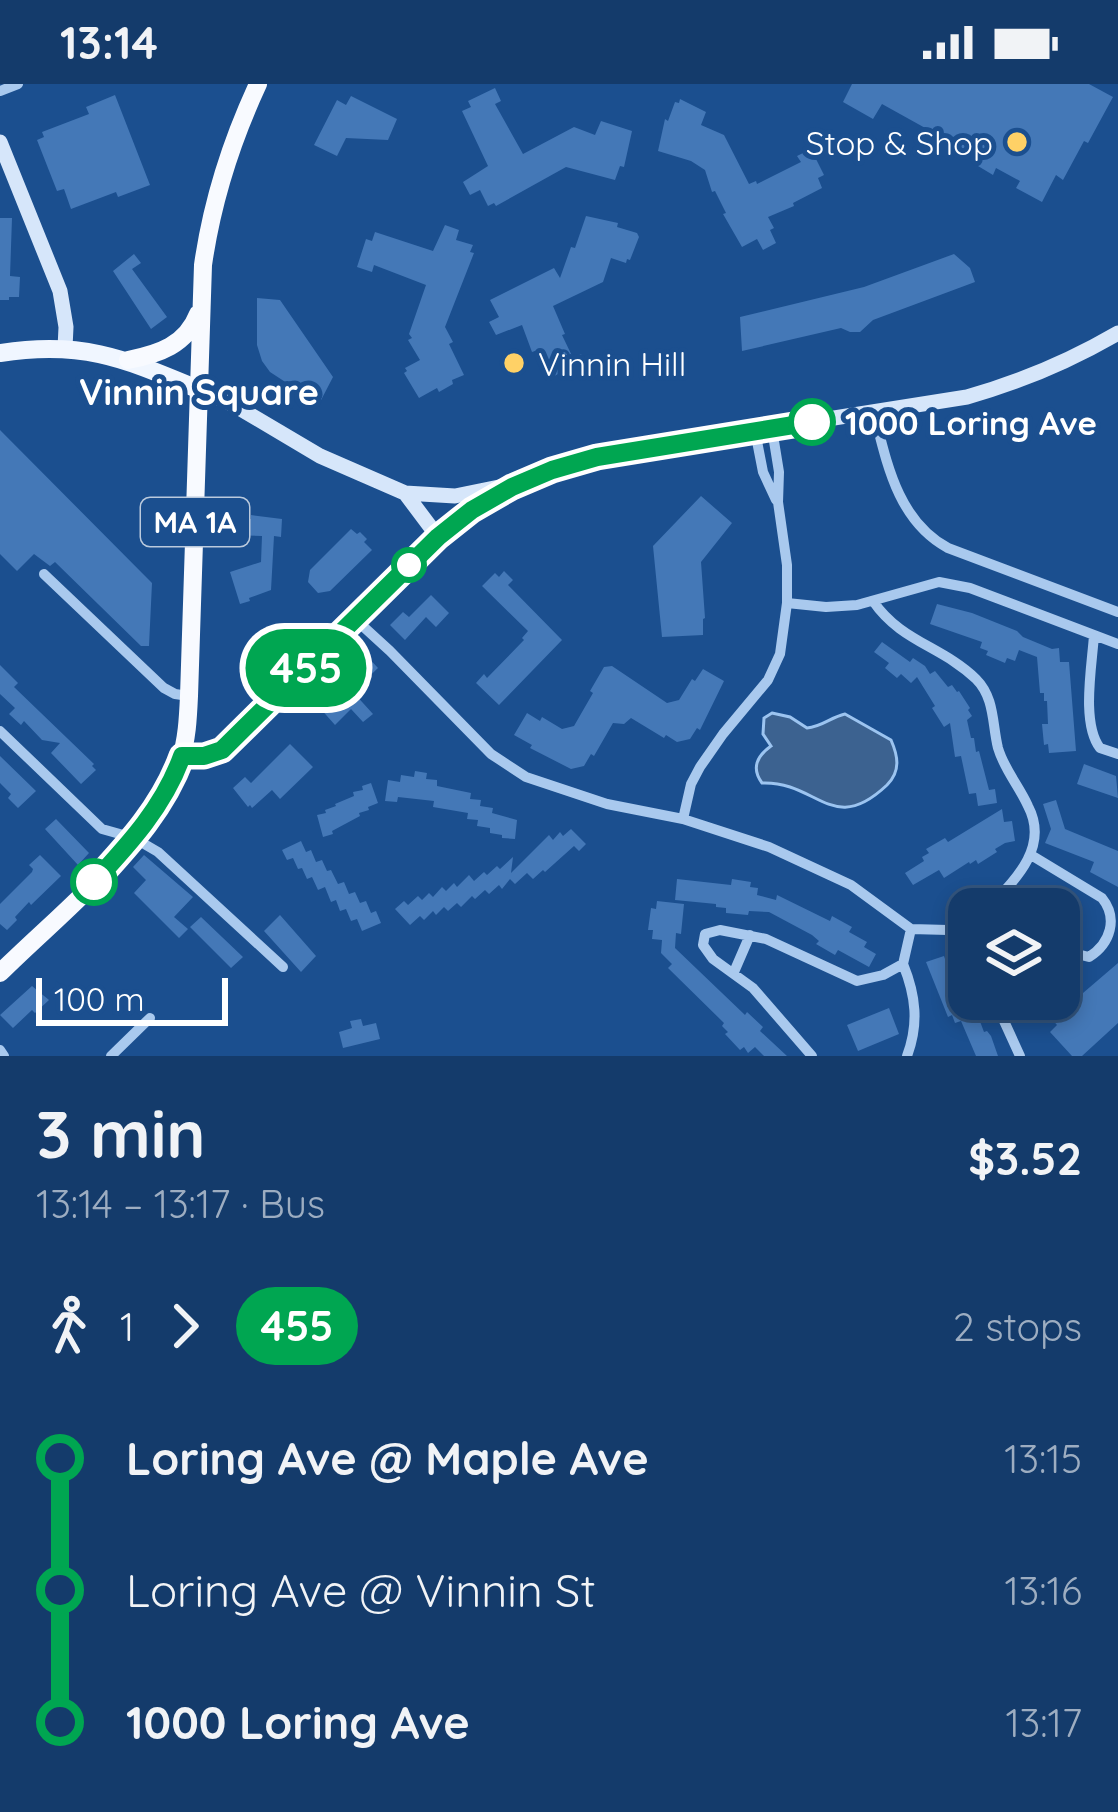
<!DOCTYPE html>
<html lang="en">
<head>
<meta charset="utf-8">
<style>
  :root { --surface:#143b6b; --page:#214673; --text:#f1f3f6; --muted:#9dadc1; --line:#33557e }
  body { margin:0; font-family:Quicksand,sans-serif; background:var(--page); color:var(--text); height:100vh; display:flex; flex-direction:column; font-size:45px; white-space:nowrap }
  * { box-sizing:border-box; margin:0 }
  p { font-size:39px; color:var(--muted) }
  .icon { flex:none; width:66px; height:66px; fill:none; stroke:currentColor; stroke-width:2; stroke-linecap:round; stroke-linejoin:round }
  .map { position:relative; height:972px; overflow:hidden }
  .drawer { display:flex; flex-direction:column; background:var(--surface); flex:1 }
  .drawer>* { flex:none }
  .badge { padding:0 24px; border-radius:39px; font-size:42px; line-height:78px }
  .controls { position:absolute; left:948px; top:804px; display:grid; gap:24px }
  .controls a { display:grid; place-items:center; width:132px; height:132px; border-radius:24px; background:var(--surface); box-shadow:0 6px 18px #0003,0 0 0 3px var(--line); font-size:60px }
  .scale { position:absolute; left:36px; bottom:30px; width:192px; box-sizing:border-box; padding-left:12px; border:6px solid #fff; border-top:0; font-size:33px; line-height:42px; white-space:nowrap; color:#fff; -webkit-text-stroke:9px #1b4f8f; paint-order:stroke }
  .map>.badge { position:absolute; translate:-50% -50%; box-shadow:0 0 0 6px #fff }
  .legs { display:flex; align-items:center; gap:18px; height:132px; padding:0 36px; font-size:39px }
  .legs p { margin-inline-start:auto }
  .summary { display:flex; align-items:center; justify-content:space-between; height:204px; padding:0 36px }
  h1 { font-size:66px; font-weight:700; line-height:90px }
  ul { padding:0 36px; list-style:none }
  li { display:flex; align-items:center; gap:42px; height:132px; font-size:45px }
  li i { display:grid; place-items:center; width:18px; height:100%; margin:0 15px; background:currentColor }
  li i::after { content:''; width:30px; height:30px; margin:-15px; border:9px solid; border-radius:50%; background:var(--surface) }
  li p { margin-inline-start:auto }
  li:first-child i { background:linear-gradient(#0000 50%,currentColor 0) }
  li:last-child i { background:linear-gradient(currentColor 50%,#0000 0) }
  .status { display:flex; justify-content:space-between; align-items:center; height:84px; padding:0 60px; background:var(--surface); direction:ltr }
  .status svg { height:33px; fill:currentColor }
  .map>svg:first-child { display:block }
  .water { fill:#3c6290; stroke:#9cc4f0; stroke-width:3 }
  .building { fill:#4478b7 }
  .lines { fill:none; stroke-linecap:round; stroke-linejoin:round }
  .minor { stroke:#a9c9ee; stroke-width:10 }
  .secondary { stroke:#d6e6fa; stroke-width:15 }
  .primary { stroke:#f0f6ff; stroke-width:18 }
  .trunk { stroke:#f8faff; stroke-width:18 }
  .line-1-casing { stroke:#fff; stroke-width:27 }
  .line-1 { stroke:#00a651; stroke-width:18 }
  .poi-dot { fill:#ffd166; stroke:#1b4f8f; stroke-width:4.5 }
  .stop-1-dot { fill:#fff; stroke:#00a651; stroke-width:6 }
  .labels { text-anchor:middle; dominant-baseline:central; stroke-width:10; stroke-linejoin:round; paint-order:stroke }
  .shield { fill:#1b4f8f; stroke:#bbcadd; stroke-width:3 }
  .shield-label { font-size:30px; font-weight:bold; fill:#fff }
  .poi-label { font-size:33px; fill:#fff; stroke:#1b4f8f; text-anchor:end }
  .stop-label { font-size:33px; font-weight:bold; fill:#fff; stroke:#1b4f8f; text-anchor:start }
  .neighbourhood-label { font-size:36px; font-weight:bold; fill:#fff; stroke:#1b4f8f }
</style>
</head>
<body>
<div class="status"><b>13:14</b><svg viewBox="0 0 49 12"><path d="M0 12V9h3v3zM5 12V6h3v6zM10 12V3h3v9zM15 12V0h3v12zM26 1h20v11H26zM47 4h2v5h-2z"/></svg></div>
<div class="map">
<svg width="1118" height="972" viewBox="0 0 1118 972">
  <rect width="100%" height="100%" fill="#1b4f8f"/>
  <path class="water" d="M772,629L790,633L807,644C822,643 831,633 845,630L891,656C898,672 901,687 887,701C832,753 818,697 762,699C751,684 757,672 771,662L763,650L764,634Z"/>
  <path class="building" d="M852,0H1089L1113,13L1088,59L1084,57L1063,96L1056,91L1042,118L1016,104L1020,97L996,84L993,91L978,82L981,75L882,20L873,35L843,18Z
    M495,4L501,17L495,20L523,70L574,43L595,51L601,37L632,47L624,83L620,82L615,96L566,83L496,122L494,119L488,122L480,106L470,111L463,98L488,82L462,27L471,23L468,17Z
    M115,11L150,101L118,113L116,108L71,125L64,105L57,107L37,56L44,53L42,48L89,30L86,23Z
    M351,12L397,35L388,56L346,54L337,72L314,61L337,16L346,21Z
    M680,15L706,28L701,41L724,51L749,100L756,97L757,100L801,78L797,72L811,65L824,91L818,94L822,104L793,119L794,122L768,133L774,144L770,146L776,159L763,166L757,155L742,163L723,130L726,129L715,107L712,108L705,86L691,77L658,67L665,35L668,37L675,18L679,19Z
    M586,132L618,139L617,143L637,149L639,153L630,176L627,175L626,179L611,174L603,198L553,222L565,250L562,251L573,274L581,270L587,283L562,296L558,290L549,295L535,267L532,268L522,241L496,251L489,238L499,233L490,216L554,184L560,194L571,163L575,164Z
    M0,134H12L10,192L20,193L19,213H9V216H0Z
    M445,141L459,146L456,156L473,161L470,168L474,169L445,243L453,258L449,260L464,291L452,296L453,300L439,308L437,304L419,314L404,289L407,287L405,284L420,276L408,256L412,254L409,250L426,201L374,181L372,188L357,183L366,155L372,157L375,148L433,167Z
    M134,170L141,179L132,185L167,233L151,245L113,187Z
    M954,170L970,184L975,198L873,236L860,248H850L841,244L742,267L740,233L864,203Z
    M257,214L280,216L333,293L319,320L270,288L262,277L257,261Z
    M0,346L152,499L149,562H141L55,478L50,482L34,470L17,487L0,470Z
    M701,412L732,439L701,478L705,534L703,535V551L662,553L653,462Z
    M251,431L282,435L281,453L274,452L271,506L249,514L250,517L240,520L230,488L261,478L262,452L229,451L230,434L251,435Z
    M351,445L357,450L360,448L367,455L364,458L372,466L330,507L318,509L308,498L310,486Z
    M504,487L513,496L508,501L562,556L499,621L476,599L484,590L487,594L524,556L522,554L528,547L482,502L495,489L499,493Z
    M431,511L449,529L436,543L426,533L405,556L390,541L403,528L409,533Z
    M937,520L972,529L1017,547L1023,553L1052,565L1059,564L1060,578H1069L1076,667L1049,669L1048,660L1044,661L1042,640H1048L1047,617H1044V609H1040L1037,573L1019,566L1015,577L1007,574L1005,579L986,571L988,567L980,564L982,558L930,540Z
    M882,558L910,578L913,574L925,582L930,590L935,587L948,603L952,601L957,608L959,607L970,624L968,626L972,632L967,636L971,654H974L976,668L979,667L989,706L995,705L997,719L978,722L976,709L969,710L961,672L955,673L950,639L944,643L932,624L935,622L917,593L911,599L901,590L897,594L885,584L889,579L874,568Z
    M365,570L378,584L353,608L373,630L363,638L351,625L335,641L319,623L336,608L325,596L334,588L339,594Z
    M0,581L18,599L14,603L94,680L92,682L96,686L81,700L51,669L60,659L42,656L24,637L21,641L9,630L15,624L0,610Z
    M612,582L667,619L679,616L692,595L695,597L703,585L724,597L700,646L697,644L690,655L677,658L666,651L664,654L631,634L624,640L613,639L594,672L591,670L584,682L571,685L530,664L532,661L514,651L527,629L540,637L542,633L562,645L574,642L593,609L590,607L604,583Z
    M290,660L313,683L280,715L272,706L252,724L250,721L248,723L233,704L245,693L251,699Z
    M0,672L36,707L18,724L8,714L11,710L0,699Z
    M1084,680L1116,692L1118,714L1077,700Z
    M415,687L427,689L426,695L437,696V702L471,709L470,715L481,716L480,722L493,724L492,729L517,736L515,755L502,754V751L490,749V744L477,742L478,736L467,735L468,729L433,723L434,717L398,713L397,718L385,717L388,696L400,698L401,691L414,693Z
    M371,699L378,719L368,723L369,726L359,729L360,732L332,747L333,750L323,753L317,731L326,729L325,726L336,722L335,720L354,712L353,708L363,706L362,702Z
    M1056,716L1065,745L1118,767V803L1090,788L1094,778L1045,759L1051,745L1043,720Z
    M1002,725L1004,738L1012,737L1015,757L1005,759L995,765L997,768L978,780L976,776L970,780L969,778L944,794L939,786L913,801L905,789L924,777L922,773L929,769L926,765L945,754L948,758Z
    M56,735L89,769L78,781L45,745Z
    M571,745L586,760L579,767L574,762L545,788L543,786L533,795L527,789L515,800L510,795L502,805L499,801L489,810L485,806L475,815L472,812L461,823L457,819L448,827L444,823L436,831L433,827L424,836L420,832L410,841L395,825L404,817L408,821L418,812L422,816L429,809L433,813L442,803L446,807L454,799L457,803L469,791L474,797L484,788L487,791L497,782L500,785L513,773L511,789L549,751L553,756L560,748L563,752Z
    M301,757L306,768L311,766L316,778L322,776L327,787L331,786L338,800L344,798L349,810L355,808L360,819L366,817L371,829L376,827L381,839L362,847L357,835L351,837L346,825L340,827L336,816L331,818L325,803L318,806L312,793L307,795L302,784L298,785L293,774L287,776L282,766Z
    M40,771L61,792L31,821L29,818L15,833L17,836L7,846L0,840V820L32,788L33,785L29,781Z
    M144,771L193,813L174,833L188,845L179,854L134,809L146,796L133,783Z
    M677,795L731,801L732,795L751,798L750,803L758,804L757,811L776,816L777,811L830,837L832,832L852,843L849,848L867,858L864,863L876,870L869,883L838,866L835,871L816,860L819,857L812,851L769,828L749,827L748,831L726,829V824L716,823V820L675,816Z
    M657,817L684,820L681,850L676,849L675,864L745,931L747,928L763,943L760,947L787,972H764L755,963L748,969L744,963L740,966L725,950L728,948L722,942L724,939L668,884L672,880L661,869L662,856L652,855L653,846H648L651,824L656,825Z
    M280,831L316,872L301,888L264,847Z
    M201,833L243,873L231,884L190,843Z
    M944,872L949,887L953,886L957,898L964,896L969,915H984L985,920L975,924L984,948L987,947L991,952L998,972H976L961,937L955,939L952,931L948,933L926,878Z
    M1118,879V939L1082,972H1072L1050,948L1057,941L1044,926L1040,915H1067L1069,921Z
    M32,902L49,916L35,929L32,926L13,944L0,931Z
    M889,924L899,950L858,967L847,941Z
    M361,935L363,942L376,939L380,955L343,964L339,948L352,944L350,937Z"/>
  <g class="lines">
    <path class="minor" d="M0,7L18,0
      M874,329C887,380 898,437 948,464L1118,528
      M755,347L763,388L776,416
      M44,490L164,604L175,610L189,612
      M873,517C901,558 942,562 976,595C995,614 992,640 998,664C1004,685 1019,702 1028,722C1050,764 1014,797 987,825
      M787,519L826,523L857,521L939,498L970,504L1118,560
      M355,535L390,567L491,670L526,693L607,720L683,735L769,763L851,801L911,845L948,846L969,839
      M1094,551C1092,582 1081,639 1100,664L1118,670
      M0,647L102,745L134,754L158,768L283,883
      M683,735L691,700L700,683L723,650L768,596L780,570L787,519V481L778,418L779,388L772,345
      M1031,771L1102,814C1118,834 1111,859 1089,873L1077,870L1059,854
      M1007,804L1029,825
      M948,846L969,875
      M903,880L911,845
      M734,888L750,851
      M994,915L1020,972
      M0,966L4,972
      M111,972L150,934
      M812,972L753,904L713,875L703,861L705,850L720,846L766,855L857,897L883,891L903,880C916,912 919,940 907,972"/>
    <path class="secondary" d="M0,58L60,207L66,243L65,264
      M200,306L234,321L320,372L405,409L438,453
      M405,409L455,412L499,403
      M181,672H204L222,666L438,453C494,406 555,382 625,367L967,313C1020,298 1070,277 1118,249"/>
    <path class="primary" d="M0,269C84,256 125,275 200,306"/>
    <path class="trunk" d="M128,276C159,270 186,261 198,230
      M0,889C61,828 151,761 180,677C187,656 188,634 189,612L203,181C212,118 231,58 258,0"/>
  </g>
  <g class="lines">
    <g class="line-1-casing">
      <path id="line-1" d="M94,798C130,759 164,722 182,672H204L222,666L438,453L472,426L512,403L552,386L597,373L812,338"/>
    </g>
    <use href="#line-1" class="line-1"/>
  </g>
  <g class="poi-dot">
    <circle cx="1017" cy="58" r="12"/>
    <circle cx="514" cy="279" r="12"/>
  </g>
  <g class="stop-1-dot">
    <circle cx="812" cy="338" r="21"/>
    <circle cx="409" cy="481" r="15"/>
    <circle cx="94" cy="798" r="21"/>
  </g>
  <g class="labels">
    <rect class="shield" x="141" y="414" width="108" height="48" rx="9"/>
    <g class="shield-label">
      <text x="195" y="438">MA 1A</text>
    </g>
    <g class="poi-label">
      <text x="993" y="58">Stop &amp; Shop</text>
      <text x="538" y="279" text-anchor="start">Vinnin Hill</text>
    </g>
    <g class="stop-label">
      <text x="845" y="338">1000 Loring Ave</text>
    </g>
    <g class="neighbourhood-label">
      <text x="199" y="307">Vinnin Square</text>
    </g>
  </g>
</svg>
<div class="controls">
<a><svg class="icon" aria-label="layers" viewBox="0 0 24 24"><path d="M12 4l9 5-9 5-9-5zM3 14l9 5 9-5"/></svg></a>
</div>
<div class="scale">100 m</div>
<b class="badge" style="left:306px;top:584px;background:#00a651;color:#fff">455</b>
</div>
<section class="drawer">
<div class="summary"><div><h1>3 min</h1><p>13:14 – 13:17 · Bus</p></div><b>$3.52</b></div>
<div class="legs"><svg class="icon" aria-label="walk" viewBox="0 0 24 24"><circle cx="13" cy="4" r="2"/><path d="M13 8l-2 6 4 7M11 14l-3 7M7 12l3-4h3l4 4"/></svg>1<svg class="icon" aria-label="forward" viewBox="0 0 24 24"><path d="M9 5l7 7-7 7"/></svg><b class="badge" style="background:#00a651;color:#fff">455</b><p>2 stops</p></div>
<ul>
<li><i style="color:#00a651"></i><b>Loring Ave @ Maple Ave</b><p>13:15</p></li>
<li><i style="color:#00a651"></i><span>Loring Ave @ Vinnin St</span><p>13:16</p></li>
<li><i style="color:#00a651"></i><b>1000 Loring Ave</b><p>13:17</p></li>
</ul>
</section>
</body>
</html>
